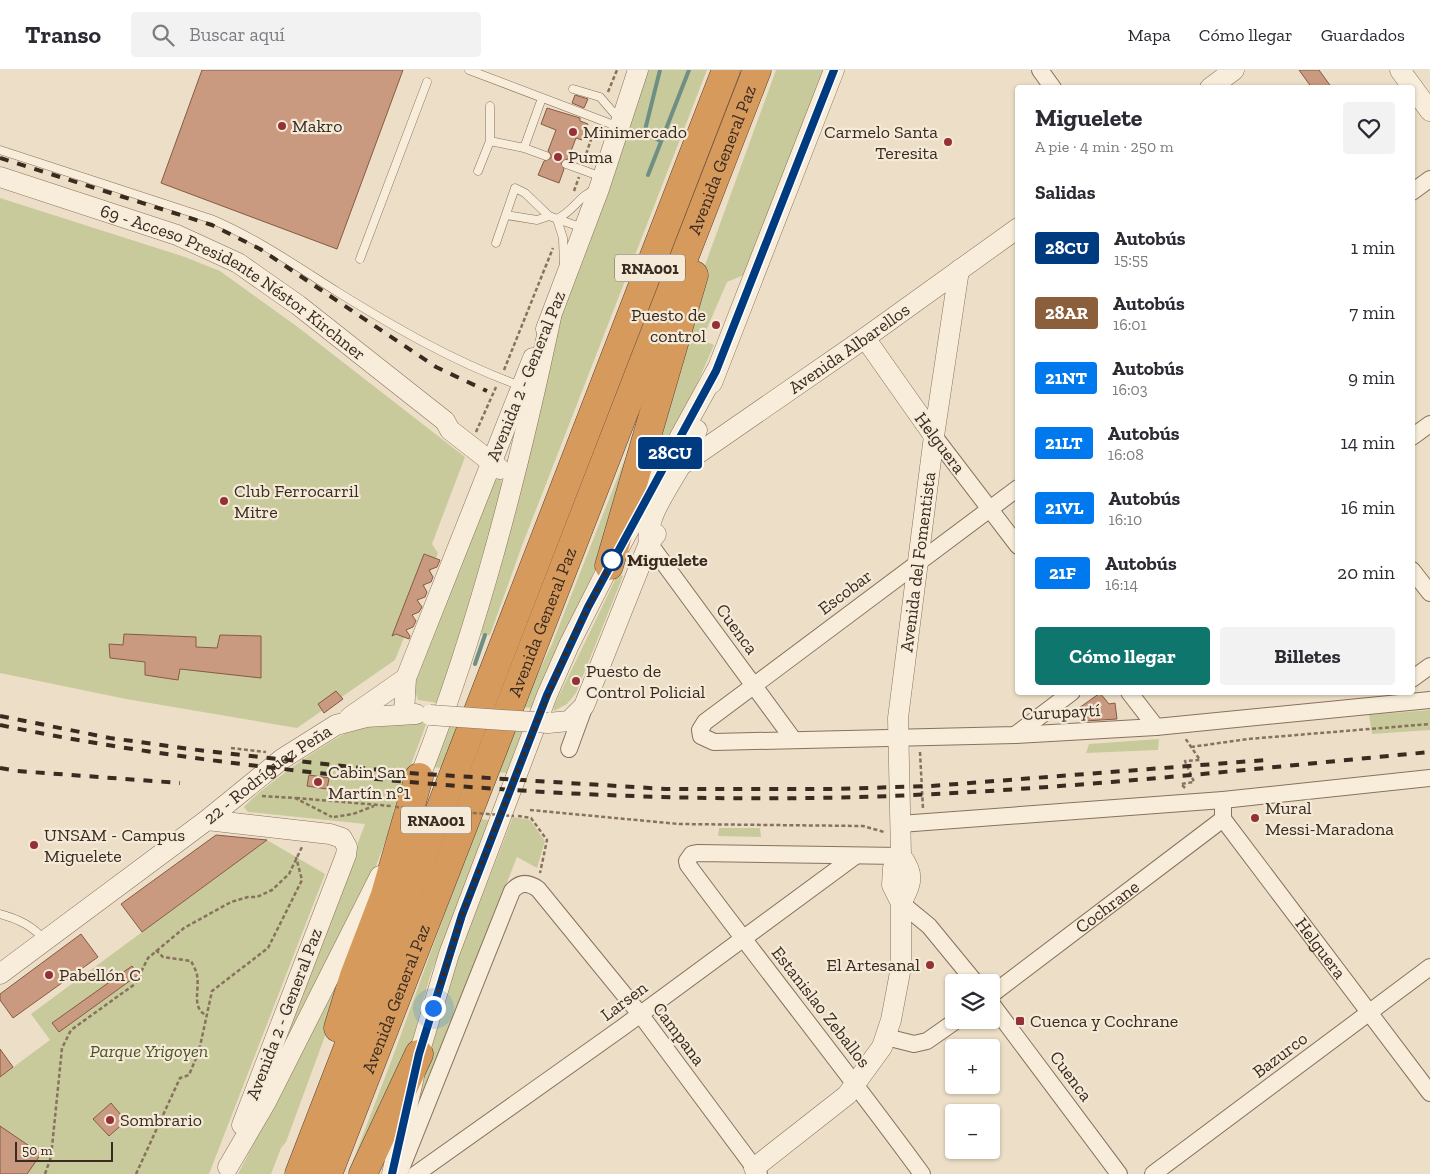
<!DOCTYPE html>
<html lang="es">
<head>
<meta charset="utf-8">
<style>
  :root { --surface:#fff; --page:#f2f2f3; --text:#2b2b33; --muted:#7c7c81; --line:#e1e1e2; --accent:#0f766e }
  body { margin:0; font-family:"Zilla Slab",serif; background:var(--page); color:var(--text); height:100vh; display:flex; flex-direction:column; font-size:19px; white-space:nowrap }
  * { box-sizing:border-box; margin:0 }
  p { font-size:16px; color:var(--muted) }
  .icon { flex:none; width:28px; height:28px; fill:none; stroke:currentColor; stroke-width:2; stroke-linecap:round; stroke-linejoin:round }
  .map { position:relative; flex:1; overflow:hidden }
  .details { position:absolute; left:1015px; top:15px; width:400px; height:610px; display:flex; flex-direction:column; background:var(--surface); border-radius:5px; box-shadow:0 1px 4px #0004 }
  .details>* { flex:none }
  .badge { padding:0 10px; border-radius:4px; font-size:18px; line-height:32px }
  .controls { position:absolute; left:945px; top:904px; display:grid; gap:10px }
  .controls a { display:grid; place-items:center; width:55px; height:55px; border-radius:5px; background:var(--surface); box-shadow:0 1px 4px #0004; font-size:25px }
  .scale { position:absolute; left:15px; bottom:12px; width:98px; box-sizing:border-box; padding-left:5px; border:2px solid #392b20; border-top:0; font-size:14px; line-height:18px; white-space:nowrap; color:#392b20; -webkit-text-stroke:4px #f4ead7; paint-order:stroke }
  .you { position:absolute; width:25px; height:25px; margin:-12px; border:4px solid #fff; border-radius:50%; background:#1a73e8; box-shadow:0 0 0 8px #1a73e833 }
  .map>.badge { position:absolute; translate:-50% -50%; box-shadow:0 0 0 2px #fff }
  h2 { padding:0 20px; font-size:19px; line-height:45px }
  .round { display:grid; place-items:center; flex:none; width:52px; height:52px; border-radius:5px; background:var(--page) }
  .headline { display:flex; align-items:center; justify-content:space-between; height:85px; padding:0 20px }
  h1 { font-size:24px; font-weight:800; line-height:38px }
  .button { display:flex; gap:10px; margin-top:auto; padding:10px 20px }
  .button a { flex:1; height:58px; border-radius:5px; background:var(--accent); color:#fff; font-size:20px; font-weight:800; line-height:58px; text-align:center }
  .button a+a { background:var(--page); color:var(--text) }
  ul { padding:0; list-style:none }
  li { display:flex; align-items:center; gap:15px; height:65px; padding:0 20px }
  li div { flex:1 }
  li b { display:block; font-size:19px }
  li em { font-style:normal }
  li .badge { min-width:55px; font-weight:700; text-align:center }
  header { display:flex; align-items:center; gap:30px; box-sizing:border-box; height:70px; padding:0 25px; background:var(--surface); border-bottom:1px solid var(--line) }
  header strong { font-size:24px }
  nav { display:flex; gap:28px; margin-inline-start:auto; font-size:18px }
  .search { width:350px; height:45px; background:var(--page); display:flex; align-items:center; gap:12px; box-sizing:border-box; padding:0 18px; border-radius:5px; color:var(--muted); font-size:19px }
  .map>svg:first-child { display:block }
  .green { fill:#c8ca9b }
  .lines { fill:none; stroke-linecap:round; stroke-linejoin:round }
  .stream { stroke:#6f8f85; stroke-width:4 }
  .building { fill:#c99a7f; stroke:#865a44 }
  .service-casing { stroke:#88715d; stroke-width:9 }
  .minor-casing { stroke:#88715d; stroke-width:18 }
  .tertiary-casing { stroke:#88715d; stroke-width:21 }
  .motorway-casing { stroke:#564031; stroke-width:29 }
  .path { stroke:#88715d; stroke-width:2.5; stroke-dasharray:4 2.5; stroke-linecap:butt }
  .service { stroke:#f8edda; stroke-width:8 }
  .minor { stroke:#f8edda; stroke-width:16 }
  .tertiary { stroke:#f8edda; stroke-width:20 }
  .motorway { stroke:#d79a5d; stroke-width:28 }
  .rail { stroke:#392b20; stroke-width:4; stroke-dasharray:9 9; stroke-linecap:butt }
  .tertiary-bridge-casing { stroke:#88715d; stroke-width:21; stroke-linecap:butt }
  .path-bridge { stroke:#88715d; stroke-width:2.5; stroke-dasharray:4 2.5; stroke-linecap:butt }
  .tertiary-bridge { stroke:#f8edda; stroke-width:20 }
  .line-casing { stroke:#fff; stroke-width:11 }
  .line { stroke:#003b80; stroke-width:8 }
  .walk { stroke:#392b20; stroke-width:5; stroke-dasharray:0 9 }
  .poi-dot { fill:#943036; stroke:#f4ead7; stroke-width:2 }
  .stop-dot { fill:#fff; stroke:#003b80; stroke-width:2.5 }
  .labels { text-anchor:middle; dominant-baseline:central; stroke-width:4.5; stroke-linejoin:round; paint-order:stroke }
  .shield { fill:#f4ead7; stroke:#716457; stroke-width:1 }
  .shield-label { font-size:16px; font-weight:bold; fill:#392b20 }
  .poi-label { font-size:18px; fill:#392b20; stroke:#f4ead7; text-anchor:start }
  .street-label { font-size:18px; fill:#392b20; stroke:#f4ead7 }
  .stop-label { font-size:18px; font-weight:bold; fill:#392b20; stroke:#f4ead7; text-anchor:start }
  .park-label { font-size:18px; font-style:italic; fill:#4b5428; stroke:#f4ead7 }
</style>
</head>
<body>
<header>
<strong>Transo</strong>
<div class="search"><svg class="icon" aria-label="search" viewBox="0 0 24 24"><circle cx="10" cy="10" r="6"/><path d="M15 15l6 6"/></svg>Buscar aquí</div>
<nav><a>Mapa</a><a>Cómo llegar</a><a>Guardados</a></nav>
</header>
<div class="map">
<svg width="1430" height="1104" viewBox="0 0 1430 1104">
  <rect width="100%" height="100%" fill="#eddfc7"/>
  <path class="green" d="M646,0H707L523,473L490,565H481L561,239Z
    M776,0H824L744,205L727,212L702,270L714,275L693,323L649,404L701,206Z
    M0,128L185,187L220,201L299,258L465,387L432,474L438,483L395,590L297,658L126,629L0,603Z
    M656,310L601,486L533,638L522,637L552,574Z
    M495,404L501,408L502,415L484,489L438,633L418,630L414,618L416,611Z
    M618,504L623,506L576,623L567,634L554,641V636Z
    M1430,640V660L1372,664L1369,645Z
    M427,652L393,742L396,744L376,796L343,870L274,996L365,754L248,742L244,737C259,719 336,664 358,658C381,651 404,653 427,652Z
    M448,656L457,657L442,698L433,697Z
    M514,661H524L507,703L497,702Z
    M1159,669L1158,680L1086,683L1089,674Z
    M513,747L530,750L545,771L537,798L517,787L409,1060L424,997L460,883Z
    M479,749L490,750L430,906L409,983L358,1104H348L395,981Z
    M719,758H760L761,767L718,766Z
    M267,770L325,804L209,1104H0V1007L50,970L31,944Z
    M360,871L286,1072L281,1078L271,1104H238Z"/>
  <g class="lines">
    <path class="stream" d="M660,0L644,64L661,71
      M648,105L689,0
      M475,594L485,565"/>
  </g>
  <path class="building" d="M202,0H403L337,179L161,113Z
    M1299,0H1319L1332,18H1312Z
    M575,25L588,29L584,38L572,33Z
    M547,38L580,48V51L588,54L582,70L576,68L568,89L561,92L564,99L559,113L538,105L544,91L551,88V85L548,81L556,60L541,54Z
    M424,484L440,490L437,497L429,500L433,507L431,512L423,515L427,522L425,527L417,530L422,537L419,542L412,545L416,551L413,557L406,560L410,566L409,569L396,564L392,566Z
    M124,564L196,567V577L217,578L220,565L261,566V608L180,599L178,610L145,605V592L110,588L109,574L123,575Z
    M336,621L343,629L324,643L318,634Z
    M1100,623L1109,634L1115,633L1117,649L1085,651L1079,638Z
    M309,705L329,708L327,719L307,716Z
    M216,765L267,770L142,862L121,834Z
    M81,864L98,887L13,948L0,930V924Z
    M132,896L138,905L59,962L52,953Z
    M0,979L13,997L0,1007Z
    M111,1033L126,1051L109,1066L93,1049Z
    M0,1056L41,1084L27,1104H0Z"/>
  <g class="lines">
    <g class="service-casing">
      <path id="service" d="M469,0L619,57
        M573,19L600,27L619,49
        M542,28L524,78L546,86
        M490,71L524,78
        M0,80L211,149C256,168 295,195 336,221C394,257 456,293 521,316
        M566,94L602,107
        M478,101L490,71V36
        M506,145L537,150L549,146L583,158
        M557,149L563,168L564,196
        M557,149C575,140 579,125 597,119
        M496,173L515,118L525,123L549,146
        M360,189L427,12
        M0,844C19,849 32,856 45,870"/>
    </g>
    <g class="minor-casing">
      <g id="minor">
        <path d="M1040,0L1053,18"/>
        <path d="M1412,122L1430,109"/>
        <path d="M934,366L1018,476"/>
        <path d="M1412,367L1430,354"/>
        <path d="M1018,418L705,652L700,660L701,666L714,672L1015,665L1156,657L1430,630"/>
        <path d="M649,473L793,669"/>
        <path d="M1412,500L1430,523"/>
        <path d="M1412,609L1430,596"/>
        <path d="M1129,622L1156,657"/>
        <path d="M1015,665L1072,622"/>
        <path d="M569,679L584,638"/>
        <path id="s1" d="M1223,730V749L1430,1023"/>
        <path d="M900,754L1223,730L1430,708"/>
        <path d="M901,786L697,783L692,784L687,791L688,795C765,899 846,1000 922,1104"/>
        <path d="M901,833L929,856L975,912"/>
        <path id="s2" d="M991,925L1223,749"/>
        <path d="M991,933L1119,1104"/>
        <path d="M886,967L914,974L927,971L957,950"/>
        <path d="M399,1104L512,821C520,812 528,812 538,819L640,944L759,1104"/>
        <path d="M416,1104L623,957L854,787"/>
        <path d="M1153,1104L1430,897"/>
      </g>
    </g>
    <g class="tertiary-casing">
      <g id="tertiary">
        <path d="M1400,0L1430,41"/>
        <path d="M1210,18L1234,0"/>
        <path id="s3" d="M0,107L177,165L238,193L298,235L445,351L450,360L500,399"/>
        <path d="M546,259L599,119L638,0"/>
        <path d="M865,268L934,366"/>
        <path d="M712,313L834,0"/>
        <path id="s4" d="M680,396L865,268L1018,158"/>
        <path d="M649,473C644,450 670,415 681,395C687,384 692,371 697,360"/>
        <path d="M404,644L406,608L533,288"/>
        <path d="M350,647L406,608"/>
        <path d="M548,653L569,651L584,636L639,498L649,473L656,464"/>
        <path d="M415,719C476,567 517,407 551,247"/>
        <path d="M207,750L330,764L342,768L347,777L346,785L242,1055"/>
        <path d="M901,786C915,804 912,814 901,833"/>
        <path id="s5" d="M0,904L207,750L282,689L336,655L366,647L416,644"/>
        <path d="M228,1097L266,1032L380,806"/>
        <path id="s6" d="M754,1098L847,1025L882,977L891,950L901,897V833L892,815L893,798L901,786L898,648L934,366L959,200"/>
        <path d="M392,1104L419,984L449,884L547,625L569,575L609,496L716,301"/>
      </g>
    </g>
    <g class="motorway-casing">
      <g id="motorway">
        <path d="M609,496L694,205"/>
        <path d="M338,958L354,906L385,825L419,707"/>
        <path d="M299,1104L726,0"/>
        <path id="s7" d="M328,1104L757,0"/>
        <path d="M363,1104L419,984"/>
      </g>
    </g>
    <path class="path" d="M608,22L617,0
      M584,90L595,58
      M574,121L579,107
      M504,300L553,178
      M476,362L496,317
      M1191,677L1248,669L1430,654
      M231,678L266,682
      M920,682L923,739
      M1185,718L1181,714L1194,712L1185,691L1200,690L1185,668
      M262,726L295,728L332,747
      M296,728L391,736
      M530,740L679,754L863,756L884,762
      M518,746L531,748L547,770L540,803
      M334,747L353,744L374,736
      M156,880L163,887L191,891C193,895 196,900 197,905C200,919 191,938 206,945
      M45,1104L51,1087L62,978L71,960L135,914L148,888L184,858L231,832L248,827H257L272,820L289,804L302,777
      M136,1104L180,1008L189,1005L199,981L212,921L268,878L302,810L296,787"/>
    <use href="#service" class="service"/>
    <use href="#minor" class="minor"/>
    <use href="#tertiary" class="tertiary"/>
    <use href="#motorway" class="motorway"/>
    <path class="rail" d="M0,88L212,155L260,179L436,297L487,321
      M0,646L110,668L205,681L408,703L666,719H832L931,716L1266,690
      M0,655C109,678 218,692 328,704C515,724 703,733 890,726C1071,719 1251,699 1430,682
      M0,698L17,701L180,713"/>
    <g class="tertiary-bridge-casing">
      <path id="tertiary-bridge" d="M430,645L548,653"/>
    </g>
    <path class="path-bridge" d="M395,737L514,746"/>
    <use href="#tertiary-bridge" class="tertiary-bridge"/>
  </g>
  <g class="lines">
    <g class="line-casing">
      <path id="line" d="M392,1104L419,984L462,845L547,625L588,537L716,301L834,0"/>
    </g>
    <use href="#line" class="line"/>
    <path class="walk" d="M433,938L462,845L527,676L569,575L612,490"/>
  </g>
  <g class="poi-dot">
    <circle cx="282" cy="56" r="5"/>
    <circle cx="573" cy="62" r="5"/>
    <circle cx="948" cy="72" r="5"/>
    <circle cx="558" cy="87" r="5"/>
    <circle cx="716" cy="255" r="5"/>
    <circle cx="224" cy="431" r="5"/>
    <circle cx="576" cy="611" r="5"/>
    <circle cx="318" cy="712" r="5"/>
    <circle cx="1255" cy="748" r="5"/>
    <circle cx="34" cy="775" r="5"/>
    <circle cx="930" cy="895" r="5"/>
    <circle cx="49" cy="905" r="5"/>
    <rect x="1015" y="946" width="10" height="10" rx="2.5"/>
    <circle cx="110" cy="1050" r="5"/>
  </g>
  <circle class="stop-dot" cx="612" cy="490" r="10"/>
  <g class="labels">
    <g class="shield">
      <rect x="615" y="184.5" width="70" height="27" rx="4"/>
      <rect x="401" y="736.5" width="70" height="27" rx="4"/>
    </g>
    <g class="shield-label">
      <text x="650" y="198">RNA001</text>
      <text x="436" y="750">RNA001</text>
    </g>
    <g class="poi-label">
      <text x="292" y="56">Makro</text>
      <text x="583" y="62">Minimercado</text>
      <text x="938" y="62" text-anchor="end">Carmelo Santa<tspan x="938" dy="21">Teresita</tspan></text>
      <text x="568" y="87">Puma</text>
      <text x="706" y="245" text-anchor="end">Puesto de<tspan x="706" dy="21">control</tspan></text>
      <text x="234" y="421">Club Ferrocarril<tspan x="234" dy="21">Mitre</tspan></text>
      <text x="586" y="601">Puesto de<tspan x="586" dy="21">Control Policial</tspan></text>
      <text x="328" y="702">Cabin San<tspan x="328" dy="21">Martín n°1</tspan></text>
      <text x="1265" y="738">Mural<tspan x="1265" dy="21">Messi-Maradona</tspan></text>
      <text x="44" y="765">UNSAM - Campus<tspan x="44" dy="21">Miguelete</tspan></text>
      <text x="920" y="895" text-anchor="end">El Artesanal</text>
      <text x="59" y="905">Pabellón C</text>
      <text x="1030" y="951">Cuenca y Cochrane</text>
      <text x="120" y="1050">Sombrario</text>
    </g>
    <g class="street-label">
      <text stroke="none"><textPath href="#s7" startOffset="1088">Avenida General Paz</textPath></text>
      <text stroke="none"><textPath href="#s3" startOffset="258">69 - Acceso Presidente Néstor Kirchner</textPath></text>
      <text stroke="none"><textPath href="#s4" startOffset="206">Avenida Albarellos</textPath></text>
      <text transform="translate(526 306) rotate(-68)">Avenida 2 - General Paz</text>
      <text transform="translate(940 373) rotate(53)">Helguera</text>
      <text stroke="none"><textPath href="#s6" startOffset="671">Avenida del Fomentista</textPath></text>
      <text transform="translate(845 522) rotate(-37)">Escobar</text>
      <text stroke="none"><textPath href="#s7" startOffset="592">Avenida General Paz</textPath></text>
      <text transform="translate(737 559) rotate(54)">Cuenca</text>
      <text transform="translate(1061 642) rotate(-3)">Curupaytí</text>
      <text stroke="none"><textPath href="#s5" startOffset="334">22 - Rodríguez Peña</textPath></text>
      <text stroke="none"><textPath href="#s2" startOffset="146">Cochrane</textPath></text>
      <text stroke="none"><textPath href="#s1" startOffset="181">Helguera</textPath></text>
      <text stroke="none"><textPath href="#s7" startOffset="188">Avenida General Paz</textPath></text>
      <text transform="translate(624 931) rotate(-37)">Larsen</text>
      <text transform="translate(821 937) rotate(52)">Estanislao Zeballos</text>
      <text transform="translate(284 944) rotate(-69)">Avenida 2 - General Paz</text>
      <text transform="translate(679 964) rotate(53)">Campana</text>
      <text transform="translate(1280 985) rotate(-37)">Bazurco</text>
      <text transform="translate(1071 1006) rotate(53)">Cuenca</text>
    </g>
    <g class="stop-label">
      <text x="627" y="490">Miguelete</text>
    </g>
    <g class="park-label">
      <text x="149" y="981">Parque Yrigoyen</text>
    </g>
  </g>
</svg>
<div class="controls">
<a><svg class="icon" aria-label="layers" viewBox="0 0 24 24"><path d="M12 4l9 5-9 5-9-5zM3 14l9 5 9-5"/></svg></a>
<a>+</a>
<a>−</a>
</div>
<div class="scale">50 m</div>
<div class="you" style="left:433px;top:938px"></div>
<b class="badge" style="left:670px;top:383px;background:#003b80;color:#fff">28CU</b>
<section class="details">
<div class="headline"><div><h1>Miguelete</h1><p>A pie · 4 min · 250 m</p></div><a class="round"><svg class="icon" aria-label="heart" viewBox="0 0 24 24"><path d="M12 20l-8-8c-3-5 5-10 8-4 3-6 11-1 8 4z"/></svg></a></div>
<h2>Salidas</h2>
<ul>
<li><span class="badge" style="background:#003b80;color:#fff">28CU</span><div><b>Autobús</b><p>15:55</p></div><em>1 min</em></li>
<li><span class="badge" style="background:#8b5e3c;color:#fff">28AR</span><div><b>Autobús</b><p>16:01</p></div><em>7 min</em></li>
<li><span class="badge" style="background:#0079ef;color:#fff">21NT</span><div><b>Autobús</b><p>16:03</p></div><em>9 min</em></li>
<li><span class="badge" style="background:#0079ef;color:#fff">21LT</span><div><b>Autobús</b><p>16:08</p></div><em>14 min</em></li>
<li><span class="badge" style="background:#0079ef;color:#fff">21VL</span><div><b>Autobús</b><p>16:10</p></div><em>16 min</em></li>
<li><span class="badge" style="background:#0079ef;color:#fff">21F</span><div><b>Autobús</b><p>16:14</p></div><em>20 min</em></li>
</ul>
<div class="button"><a>Cómo llegar</a><a>Billetes</a></div>
</section>
</div>
</body>
</html>
